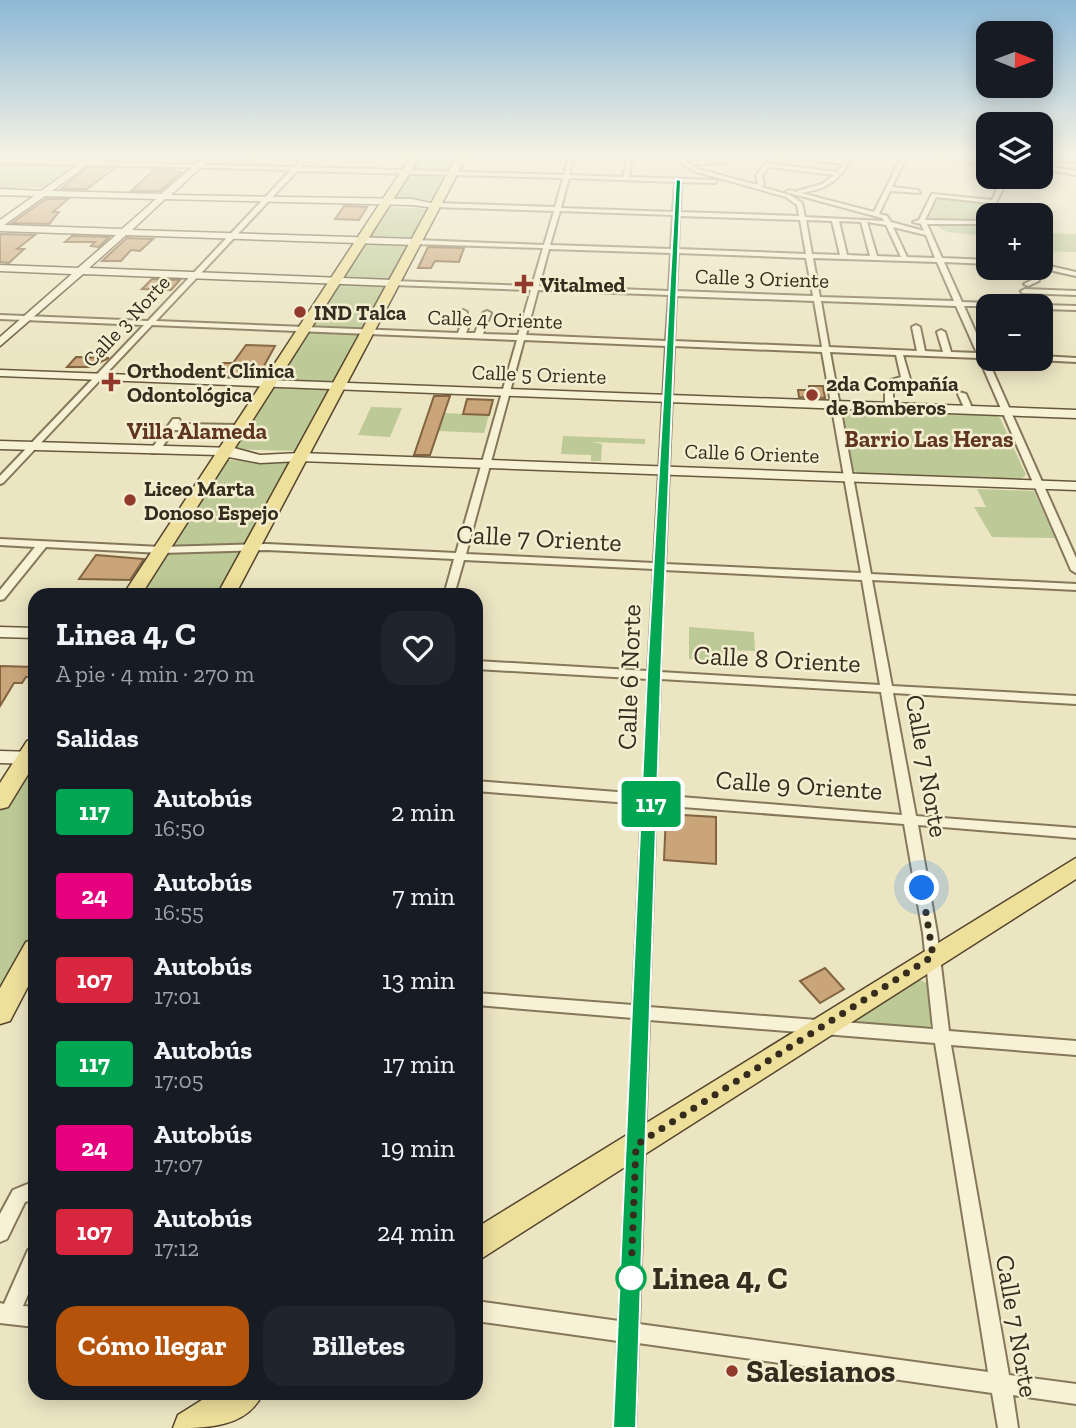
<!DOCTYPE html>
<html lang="es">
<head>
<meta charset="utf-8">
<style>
  :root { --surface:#171b24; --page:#20242c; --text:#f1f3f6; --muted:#9ea1a6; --accent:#b45309 }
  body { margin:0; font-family:"Zilla Slab",serif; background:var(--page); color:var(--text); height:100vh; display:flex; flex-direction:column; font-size:26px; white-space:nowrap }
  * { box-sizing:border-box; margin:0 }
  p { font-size:23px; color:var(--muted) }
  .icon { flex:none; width:38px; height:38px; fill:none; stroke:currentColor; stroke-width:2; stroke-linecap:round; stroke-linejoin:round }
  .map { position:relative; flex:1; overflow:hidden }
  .side { position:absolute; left:28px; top:588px; width:455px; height:812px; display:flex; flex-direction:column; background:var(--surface); border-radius:21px; box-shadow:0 4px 18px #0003 }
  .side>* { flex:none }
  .badge { padding:0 14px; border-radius:5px; font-size:24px; line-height:46px }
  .needle { width:46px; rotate:91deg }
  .buttons { position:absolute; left:976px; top:21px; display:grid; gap:14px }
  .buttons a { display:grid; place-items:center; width:77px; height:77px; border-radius:14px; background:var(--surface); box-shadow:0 4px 18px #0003; font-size:35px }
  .you { position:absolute; width:35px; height:35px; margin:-18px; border:5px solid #fff; border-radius:50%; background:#1a73e8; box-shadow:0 0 0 10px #1a73e833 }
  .map>.badge { position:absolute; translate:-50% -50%; box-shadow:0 0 0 4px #fff }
  h2 { padding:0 28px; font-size:26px; line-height:63px }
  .round { display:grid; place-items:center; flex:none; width:74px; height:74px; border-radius:21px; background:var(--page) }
  .head { display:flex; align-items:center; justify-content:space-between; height:119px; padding:0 28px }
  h1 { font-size:33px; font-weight:800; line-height:52px }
  .button { display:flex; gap:14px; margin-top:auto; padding:14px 28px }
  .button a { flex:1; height:80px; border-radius:21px; background:var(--accent); color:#fff; font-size:28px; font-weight:800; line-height:80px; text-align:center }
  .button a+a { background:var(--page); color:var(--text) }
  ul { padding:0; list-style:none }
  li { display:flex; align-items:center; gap:21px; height:84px; padding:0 28px }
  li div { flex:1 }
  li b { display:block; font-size:26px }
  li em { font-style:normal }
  li .badge { min-width:77px; font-weight:700; text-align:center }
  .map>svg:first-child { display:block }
  .green { fill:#bdc996 }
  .building { fill:#c9a579; stroke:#836441; stroke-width:2 }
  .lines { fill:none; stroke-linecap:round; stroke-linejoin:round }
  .street-casing { stroke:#85775a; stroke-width:4 }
  .secondary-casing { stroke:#67583d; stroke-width:3 }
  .primary-casing { stroke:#53442e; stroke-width:3 }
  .street { fill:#f7f1d5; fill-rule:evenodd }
  .secondary { fill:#f7f1d5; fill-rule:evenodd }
  .primary { fill:#eedf9b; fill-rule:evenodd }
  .line { fill:#00a651; stroke:#fff; stroke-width:2 }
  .walk { stroke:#352c1e; stroke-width:7; stroke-dasharray:0 12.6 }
  .poi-dot { fill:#91392d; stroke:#f4eed1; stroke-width:2.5 }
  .stop-dot { fill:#fff; stroke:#00a651; stroke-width:3.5 }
  .labels { text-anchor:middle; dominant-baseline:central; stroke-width:5; stroke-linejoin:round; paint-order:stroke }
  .far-street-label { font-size:21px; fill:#352c1e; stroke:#f4eed1 }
  .far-poi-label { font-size:21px; font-weight:bold; fill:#352c1e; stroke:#f4eed1; text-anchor:start }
  .far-neighbourhood-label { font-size:23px; font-weight:bold; fill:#60351f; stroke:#f4eed1 }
  .street-label { font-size:26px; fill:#352c1e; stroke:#f4eed1 }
  .near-stop-label { font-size:32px; font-weight:bold; fill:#352c1e; stroke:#f4eed1; text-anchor:start }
  .near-poi-label { font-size:32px; font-weight:bold; fill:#352c1e; stroke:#f4eed1; text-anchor:start }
</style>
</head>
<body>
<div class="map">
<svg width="1076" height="1428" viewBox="0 0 1076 1428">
  <rect width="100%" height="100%" fill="#ece5c2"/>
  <path class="green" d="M418,156H459L435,200L390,198Z
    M17,163L64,165L70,167L43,187L0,190V164Z
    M937,196L990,203L977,235L947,232L926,220Z
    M388,207L430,209L298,451L232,449Z
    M1041,233L1076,234V252L1041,251Z
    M371,407L402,408L390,437L358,435Z
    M852,407L992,414L1000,418L1026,475L1019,480L860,474L851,469L843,411Z
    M444,413L489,415L484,433L438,431Z
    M563,436L645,439V444L592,442L602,444L601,461H591V455L561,454Z
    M226,460L291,462L220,595H138Z
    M977,489L1034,491L1055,538L992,537L974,507H986Z
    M689,627L754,632L755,651L726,650V661L689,659Z
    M35,763V936L0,1000V811L27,767Z
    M917,978L928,984L931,1024L926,1030L857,1026L853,1019Z"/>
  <path class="building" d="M88,167L115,168L87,189H61Z
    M155,169L182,172L160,191H131Z
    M46,199H68L53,212H59L49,224L12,223Z
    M344,206L367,207L359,220L335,219Z
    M0,234L35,235L17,249H24L9,263L0,262Z
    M72,236L109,237L99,247L91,246L95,242H65Z
    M127,238L153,239L140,251L131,250L121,261H102Z
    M428,247L464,248L459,262L435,261L431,268H418Z
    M152,279L180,280L171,290L142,289Z
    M246,345L275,346L258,377L215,375L223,363H233Z
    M76,357L109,358L90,367H67Z
    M809,386H823L825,398L799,397L798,390H809Z
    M434,396H450L430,455H414Z
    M467,399L493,400L489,415L463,414Z
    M96,555L144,559L130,580L79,579Z
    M0,666L35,667L31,677H26L22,683H14L0,706Z
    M666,814L716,817V864L664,860Z
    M825,968L844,989L820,1003L800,981Z"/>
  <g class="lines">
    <g class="street-casing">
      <path id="street" d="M305,156H311L300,167L564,175L569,156H574L569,175L623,177L627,156H632L629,177L717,180L715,183L681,182L680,212L799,216L797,205L786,197L694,171L682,164L680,156H685L687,162L698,169L753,184H758L756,175L773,156H779L772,164L837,172L843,164L785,156L844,161L848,156H852C841,180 828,189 800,193L797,191L822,184L834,175L769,167L762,175L764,185L761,187L790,195L802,203L805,217L884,221L882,218L786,192L789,190L874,212L901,158H859L857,156H928L926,158H906L892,187L918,190L920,193L890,191L879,214L887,216L891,222L924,231L921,224L913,222L919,220L932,194L992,200L1003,177H1009L985,224H927L942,258L989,260V264L944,262L962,302L1019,304L1023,306H964L985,353L989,354V358H987L1076,558V573L1071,570L979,358L903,355L910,379L893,384V407L889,410L885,407V382L901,377L896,355L830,352L871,574L1076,584V590L872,580L892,686L1076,696V704L893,693L916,816L1076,828V838L918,825L937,933L949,1031L1076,1041V1055L951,1045L1009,1375L1076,1384V1404L1013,1395L1018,1428H998L992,1393L638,1343L635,1428H615L618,1341L476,1321V1301L619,1321L633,1018L476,1005V993L633,1005L642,804L476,791V781L643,794L648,679L476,669V661L648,671L654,569L464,560L454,595H444L454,559L267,550L161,553L46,547L4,599L0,600V590L35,547L0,545V539L161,547L267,544L456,553L517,340L152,325L3,483L0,484V476L144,325L0,319V315L148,321L291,170L92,165L90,162L294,167ZM297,171L563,178L555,207L436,203L433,205L436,207L554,211L544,245L415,240L412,242L415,244L543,248L532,286L393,281L390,283L393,285L531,290L518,335L483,334L491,313L487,311L483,313L475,333H466L469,325L465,321L467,312L463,310L459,312L457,321L461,325L458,333L156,321ZM569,178L675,182L673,212L561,208ZM936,197L990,203L981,221L925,220ZM560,211L673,215L671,249L550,245ZM679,216L800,220L806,254L678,249ZM806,220L832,221L840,255L812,254ZM839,221L861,222L870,256L847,255ZM867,222L886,225L901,257L877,256ZM893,227L926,235L935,258L907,257ZM549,249L671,253L669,291L539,286ZM678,253L806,258L813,296L676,291ZM813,258L937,262L954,301L820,297ZM538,290L669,295L666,341L526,335ZM676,296L814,301L822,347L674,341ZM821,301L956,306L977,353L951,352L945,332L941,330L937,332L943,352L925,351L920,327L916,325L912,327L917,351L829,347ZM524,340L666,346L654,563L466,554ZM674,346L822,352L861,573L665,564ZM664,570L862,580L880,685L660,672ZM660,679L881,692L902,815L656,795ZM656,805L904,824L923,933L933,1029L649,1007ZM649,1020L935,1043L988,1372L639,1324Z
        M726,156H732L723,163L693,164L690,162L722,159Z
        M939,156H950L989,162V166Z
        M1041,156L1076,157V161L1041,160Z
        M1041,165L1076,171V175L1041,169Z
        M1041,264L1076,272V276L1040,268Z
        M1031,268H1037L1039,281L1028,286L1024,284L1032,280Z
        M1025,289L1076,291V295L1022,293L1021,291Z
        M1041,305L1076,306V310L1041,309V306H1038Z
        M1041,356L1076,358V362L1038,360L1041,359Z
        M959,392L966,394L973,410L972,412L965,410L958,394Z
        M173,419H179L180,421L178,424L239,425L243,428L239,431L174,430L158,453H152L150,451Z
        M35,1181V1199L25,1202L7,1239L0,1242V1214L13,1190Z
        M35,1248V1278L23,1306L35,1307V1327L0,1323V1303L4,1304L28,1250Z"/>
    </g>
    <g class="secondary-casing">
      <path id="secondary" d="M106,156H138L87,165L52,191L161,194L205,156H213L171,195L412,199L440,205L436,208L412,205L165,199L132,230L415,239L420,242L415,245L126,235L89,268L393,280L398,283L393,286L83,274L0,346V337L72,274L0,271V265L78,268L116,235L0,231V220L34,196L0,195V189L41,191L77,165L0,163V159L84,160ZM45,196L156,199L122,229L4,225Z
        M0,370L1076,410V418L0,376Z
        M0,441L234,448L260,455L300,453L1076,482V490L300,461L260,463L218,455L0,449Z
        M0,627L35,628V638L0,637Z
        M0,751L35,752V764L0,763Z"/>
    </g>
    <g class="primary-casing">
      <path id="primary" d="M411,156H421L141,595H123Z
        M457,156H467L235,595H217Z
        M35,739V763L8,807L0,809V783L27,741Z
        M1076,858V879L476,1262V1228Z
        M35,939V973L10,1021L0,1024V988L26,942Z
        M213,1393H263C247,1428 207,1428 173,1428L178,1415Z"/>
    </g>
    <use href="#street" class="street"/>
    <use href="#secondary" class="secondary"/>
    <use href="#primary" class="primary"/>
  </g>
  <linearGradient id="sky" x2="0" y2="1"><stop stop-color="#8db8d6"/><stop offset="0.44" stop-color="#f6f3e4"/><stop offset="1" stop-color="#f6f3e4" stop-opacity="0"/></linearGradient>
  <rect width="1076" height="356" fill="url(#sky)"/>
  <path class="line" d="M676,179L681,180L661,676L636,1428H613L647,676Z"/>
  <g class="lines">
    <path class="walk" d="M631,1278L636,1145L933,956L922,888"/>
  </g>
  <g class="poi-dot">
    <path d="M520.5 273.5h7v7h7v7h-7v7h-7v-7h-7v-7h7z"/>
    <circle cx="300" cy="312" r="7"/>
    <path d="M107.5 371.5h7v7h7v7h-7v7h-7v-7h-7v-7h7z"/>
    <circle cx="812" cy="395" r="7"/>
    <circle cx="130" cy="500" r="7"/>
    <circle cx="732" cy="1371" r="7"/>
  </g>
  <circle class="stop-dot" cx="631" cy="1278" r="14"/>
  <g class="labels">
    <g class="far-street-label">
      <text transform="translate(762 278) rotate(2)">Calle 3 Oriente</text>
      <text transform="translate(495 319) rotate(2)">Calle 4 Oriente</text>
      <text transform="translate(126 321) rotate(-47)">Calle 3 Norte</text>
      <text transform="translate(539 374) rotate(2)">Calle 5 Oriente</text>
      <text transform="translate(752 453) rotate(2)">Calle 6 Oriente</text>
    </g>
    <g class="far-poi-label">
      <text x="540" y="284">Vitalmed</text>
      <text x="314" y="312">IND Talca</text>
      <text x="127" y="370">Orthodent Clínica<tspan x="127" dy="24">Odontológica</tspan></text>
      <text x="826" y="383">2da Compañía<tspan x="826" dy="24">de Bomberos</tspan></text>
      <text x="144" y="488">Liceo Marta<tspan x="144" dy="24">Donoso Espejo</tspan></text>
    </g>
    <g class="far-neighbourhood-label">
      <text x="197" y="431">Villa Alameda</text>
      <text x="929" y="439">Barrio Las Heras</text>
    </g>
    <g class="street-label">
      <text transform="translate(539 538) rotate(3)">Calle 7 Oriente</text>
      <text transform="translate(777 659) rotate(3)">Calle 8 Oriente</text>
      <text transform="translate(629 677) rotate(-88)">Calle 6 Norte</text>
      <text transform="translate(927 766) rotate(80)">Calle 7 Norte</text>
      <text transform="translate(799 785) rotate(4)">Calle 9 Oriente</text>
      <text transform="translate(1017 1326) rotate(80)">Calle 7 Norte</text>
    </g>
    <g class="near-stop-label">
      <text x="652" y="1278">Linea 4, C</text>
    </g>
    <g class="near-poi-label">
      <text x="746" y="1371">Salesianos</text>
    </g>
  </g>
</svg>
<div class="buttons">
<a><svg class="needle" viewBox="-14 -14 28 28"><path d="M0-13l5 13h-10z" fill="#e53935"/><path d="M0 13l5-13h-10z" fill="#9ea1a6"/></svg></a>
<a><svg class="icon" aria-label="layers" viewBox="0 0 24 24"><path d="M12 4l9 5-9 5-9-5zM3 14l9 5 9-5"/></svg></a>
<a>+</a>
<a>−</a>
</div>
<div class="you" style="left:922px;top:888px"></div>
<b class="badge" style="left:651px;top:804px;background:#00a651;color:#fff">117</b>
<section class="side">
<div class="head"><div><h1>Linea 4, C</h1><p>A pie · 4 min · 270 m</p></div><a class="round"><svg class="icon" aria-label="heart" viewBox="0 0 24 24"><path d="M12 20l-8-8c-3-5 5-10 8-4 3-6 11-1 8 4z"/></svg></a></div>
<h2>Salidas</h2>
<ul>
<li><span class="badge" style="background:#00a651;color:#fff">117</span><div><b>Autobús</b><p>16:50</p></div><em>2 min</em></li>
<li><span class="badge" style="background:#e6007e;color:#fff">24</span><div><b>Autobús</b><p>16:55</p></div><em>7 min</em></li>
<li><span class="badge" style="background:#d7263d;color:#fff">107</span><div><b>Autobús</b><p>17:01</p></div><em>13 min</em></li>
<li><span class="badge" style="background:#00a651;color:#fff">117</span><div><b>Autobús</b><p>17:05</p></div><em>17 min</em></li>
<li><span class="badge" style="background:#e6007e;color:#fff">24</span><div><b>Autobús</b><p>17:07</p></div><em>19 min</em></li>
<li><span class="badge" style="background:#d7263d;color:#fff">107</span><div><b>Autobús</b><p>17:12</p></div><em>24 min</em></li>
</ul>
<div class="button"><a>Cómo llegar</a><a>Billetes</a></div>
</section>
</div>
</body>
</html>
